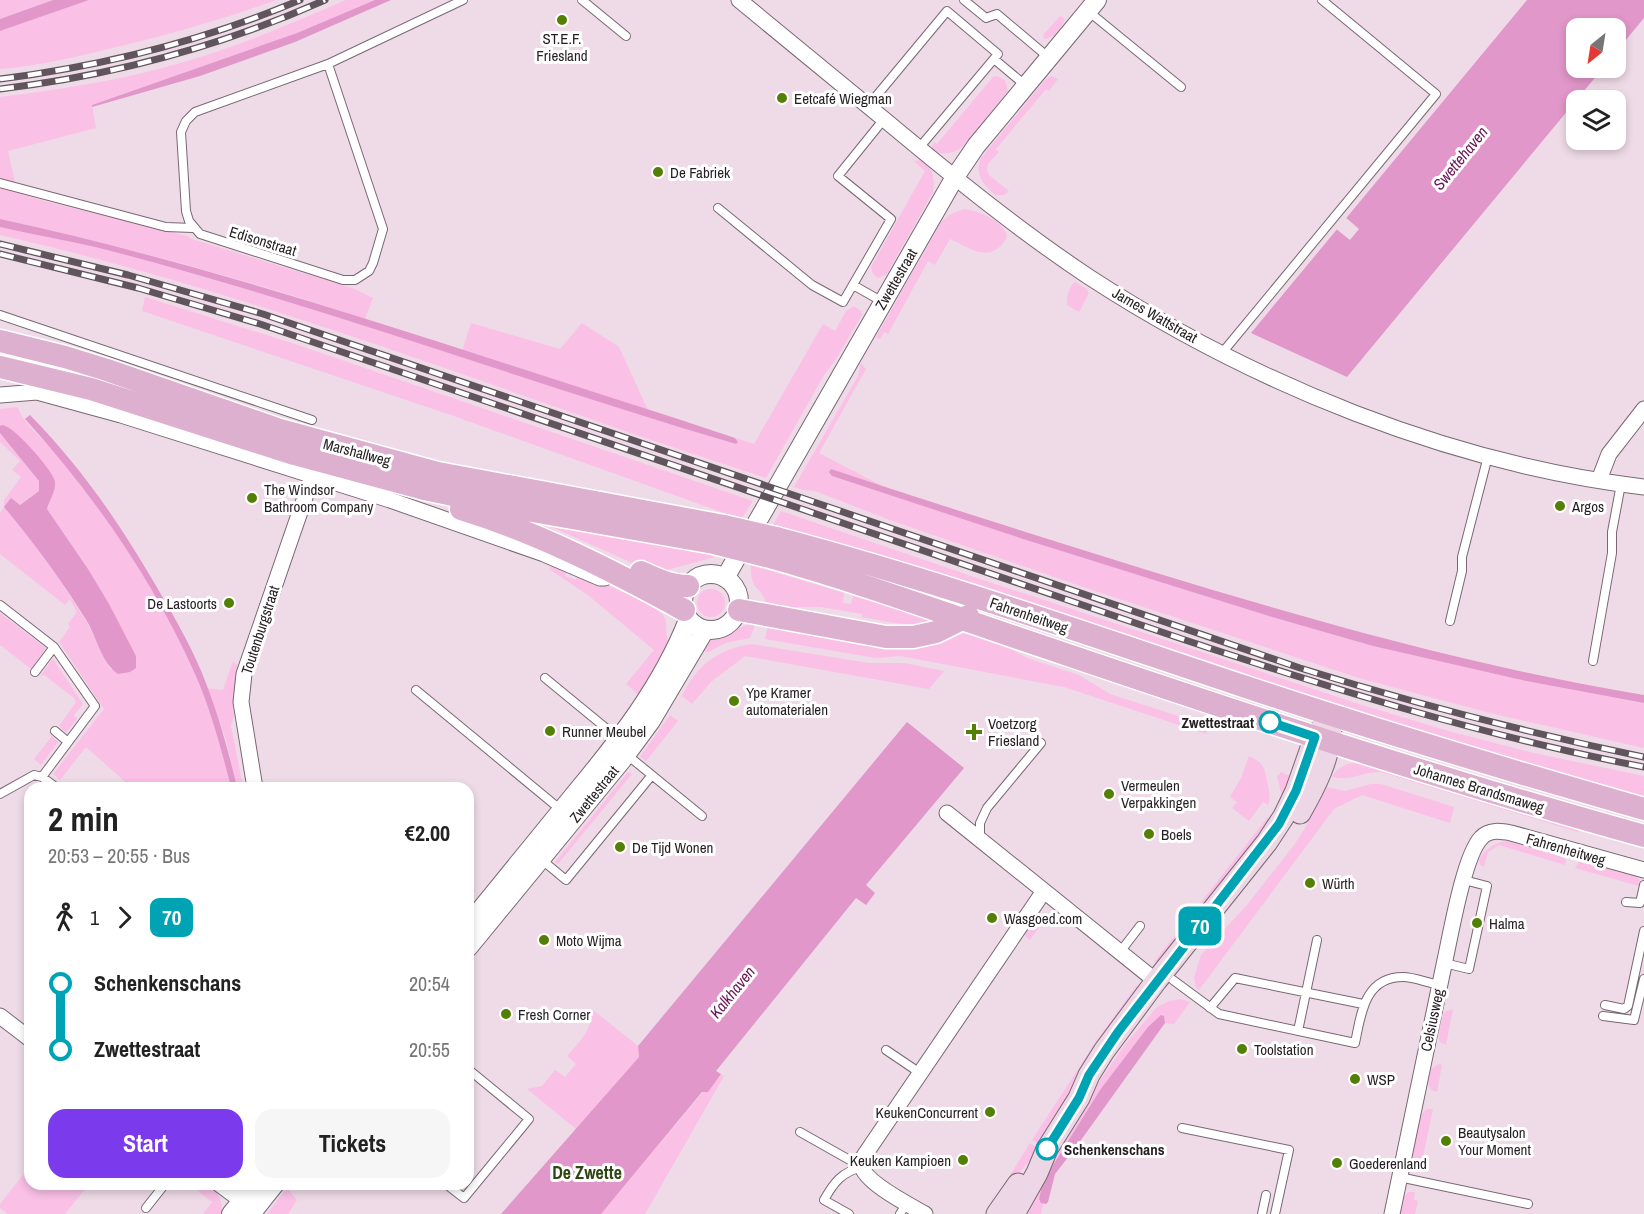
<!DOCTYPE html>
<html lang="en">
<head>
<meta charset="utf-8">
<style>
  :root { --surface:#fff; --page:#f6f6f6; --text:#222; --muted:#767676; --accent:#7c3aed }
  body { margin:0; font-family:"Archivo Narrow",sans-serif; background:var(--page); color:var(--text); height:100vh; display:flex; flex-direction:column; font-size:22px; white-space:nowrap }
  * { box-sizing:border-box; margin:0 }
  p { font-size:20px; color:var(--muted) }
  .icon { flex:none; width:33px; height:33px; fill:none; stroke:currentColor; stroke-width:2; stroke-linecap:round; stroke-linejoin:round }
  .map { position:relative; flex:1; overflow:hidden }
  .drawer { position:absolute; left:24px; top:782px; width:450px; height:408px; display:flex; flex-direction:column; background:var(--surface); border-radius:18px; box-shadow:0 3px 9px #0003 }
  .drawer>* { flex:none }
  .badge { padding:0 12px; border-radius:9px; font-size:21px; line-height:39px }
  .needle { width:39px; rotate:210deg }
  .fabs { position:absolute; left:1566px; top:18px; display:grid; gap:12px }
  .fabs a { display:grid; place-items:center; width:60px; height:60px; border-radius:12px; background:var(--surface); box-shadow:0 3px 9px #0003; font-size:30px }
  .map>.badge { position:absolute; translate:-50% -50%; box-shadow:0 0 0 3px #fff }
  .legs { display:flex; align-items:center; gap:9px; height:66px; padding:0 24px; font-size:20px }
  .legs p { margin-inline-start:auto }
  .head { display:flex; align-items:center; justify-content:space-between; height:102px; padding:0 24px }
  h1 { font-size:33px; font-weight:700; line-height:45px }
  .button { display:flex; gap:12px; margin-top:auto; padding:12px 24px }
  .button a { flex:1; height:69px; border-radius:18px; background:var(--accent); color:#fff; font-size:24px; font-weight:700; line-height:69px; text-align:center }
  .button a+a { background:var(--page); color:var(--text) }
  ul { padding:0 24px; list-style:none }
  li { display:flex; align-items:center; gap:21px; height:66px; font-size:22px }
  li i { display:grid; place-items:center; width:9px; height:100%; margin:0 8px; background:currentColor }
  li i::after { content:''; width:15px; height:15px; margin:-8px; border:4px solid; border-radius:50%; background:var(--surface) }
  li p { margin-inline-start:auto }
  li:first-child i { background:linear-gradient(#0000 50%,currentColor 0) }
  li:last-child i { background:linear-gradient(currentColor 50%,#0000 0) }
  .map>svg:first-child { display:block }
  .green { fill:#fac0e6 }
  .water { fill:#e197c9 }
  .pier { fill:#eedbe7 }
  .lines { fill:none; stroke-linecap:round; stroke-linejoin:round }
  .service-casing { stroke:#786872; stroke-width:10 }
  .minor-casing { stroke:#786872; stroke-width:17 }
  .tertiary-casing { stroke:#786872; stroke-width:20 }
  .secondary-casing { stroke:#786872; stroke-width:23 }
  .primary-casing { stroke:#fff; stroke-width:25 }
  .service { stroke:#fff; stroke-width:8 }
  .minor { stroke:#fff; stroke-width:15 }
  .tertiary { stroke:#fff; stroke-width:18 }
  .secondary { stroke:#edd7e6; stroke-width:21 }
  .primary { stroke:#dcb0ce; stroke-width:22 }
  .rail-casing { stroke:#60555c; stroke-width:7 }
  .rail { stroke:#fff; stroke-width:4.5; stroke-dasharray:14; stroke-linecap:butt }
  .primary-bridge-casing { stroke:#fff; stroke-width:25; stroke-linecap:butt }
  .primary-bridge { stroke:#dcb0ce; stroke-width:22 }
  .line-1-casing { stroke:#fff; stroke-width:14 }
  .line-1 { stroke:#00a3b4; stroke-width:9 }
  .poi-dot { fill:#547f05; stroke:#fff; stroke-width:2 }
  .stop-1-dot { fill:#fff; stroke:#00a3b4; stroke-width:3 }
  .labels { text-anchor:middle; dominant-baseline:central; stroke-width:6; stroke-linejoin:round; paint-order:stroke }
  .poi-label { font-size:15px; fill:#251e22; stroke:#fff; text-anchor:start }
  .street-label { font-size:15px; fill:#251e22; stroke:#fff }
  .stop-label { font-size:15px; font-weight:bold; fill:#251e22; stroke:#fff; text-anchor:end }
  .water-label { font-size:16px; font-style:italic; fill:#6b1556; stroke:#fff }
  .quarter-label { font-size:18px; font-weight:bold; fill:#2f4512; stroke:#fff }
</style>
</head>
<body>
<div class="map">
<svg width="1644" height="1214" viewBox="0 0 1644 1214">
  <rect width="100%" height="100%" fill="#eedbe7"/>
  <path class="green" d="M0,0H53L0,19Z
    M89,0H276C221,20 165,36 108,49C73,58 36,66 0,69V31Z
    M346,0H375L297,33L92,105L96,128L8,151L15,183L0,179V97C62,89 124,80 184,62C239,46 293,23 346,0Z
    M1060,16L1065,19C1062,27 1054,39 1044,39L1043,35Z
    M997,76L1005,80L1008,91L963,146C954,154 945,155 934,151L932,147L934,142L937,144L993,77Z
    M1052,76L1058,79L1049,91L1046,89L996,149L999,152L988,164L987,170L989,175L1009,191L1004,195H995C983,184 974,175 981,158L1046,79Z
    M920,160C933,165 935,179 933,192L887,274L878,278L873,274L871,267L925,171L914,161Z
    M0,187L41,200L187,236L192,239L355,289L373,298L365,319C245,279 124,246 0,219Z
    M964,209C978,210 1005,222 1007,237C991,265 972,249 950,239L935,265L928,261L888,334L884,332L880,339L876,337L941,222L951,214Z
    M0,227C35,235 72,241 107,250C319,305 525,382 736,444L738,442L736,438L754,444L823,324L835,331L846,311L854,306L861,311L862,315L835,361L824,375L766,478C511,396 262,294 0,235Z
    M1075,282L1087,289L1089,293L1079,312L1067,305C1066,298 1069,286 1075,282Z
    M145,297L289,342L753,501L742,518L730,515L451,415L142,311Z
    M471,323L560,349L582,323L619,347L648,410L462,351Z
    M861,363L866,369L819,453L884,487L831,469L832,476L1023,539L1272,617L1373,646L1526,681L1644,703V748L1490,713L1362,679L1089,589L890,520L815,491L803,490L794,487L858,376Z
    M16,407L18,408C23,424 48,443 59,457C72,472 84,488 96,504C134,557 168,614 195,674C211,710 221,749 231,787H131L86,747L60,780L53,774L104,709L59,642L70,627L68,624L77,612L70,599L65,605L0,554V513L4,507V500L21,477L12,470L20,461L0,442V433L39,481V491L19,505L14,502L5,507L49,563L89,626L110,669L136,668V656L88,569L47,509L53,493L2,425L0,426V409Z
    M781,511L977,578L1362,705L1452,732L1534,753L1644,776V798L1360,713L922,567L921,570L773,525Z
    M541,522L703,552L715,557L667,570L665,575L630,562Z
    M553,563L567,568L565,576L576,580L578,573C595,580 653,603 663,615C669,624 664,633 669,642L642,698L626,684L654,650L589,596L549,569Z
    M751,565L844,593L843,603L851,604L853,596L937,621C911,628 888,622 862,617V614L821,607H787L766,604C762,585 750,593 751,565Z
    M697 603a14 14 0 1 1 28 0a14 14 0 1 1-28 0Z
    M0,613L46,648L31,669L0,645Z
    M749,624L755,625L750,638L726,643L708,652L699,650L706,642Z
    M768,626L882,648L904,649L938,644L962,634L970,633L987,636L1027,658L1079,675L1110,694L1209,726L1206,734L1064,687L900,656L875,658L765,639Z
    M751,644L869,663H904L944,671L929,689L745,656L711,682L692,704L682,696C696,666 718,649 751,644Z
    M53,659L83,704L74,715L77,719L66,733L59,726L76,702L74,698L44,675L40,676Z
    M233,661L238,666L233,698L234,716L231,726L243,787H237L226,740L207,688L223,690Z
    M670,715L678,721L646,761L640,757Z
    M52,736L58,742L41,765L34,759Z
    M1249,756C1262,762 1265,767 1267,781C1269,790 1271,796 1268,805L1263,802L1249,821L1232,808L1237,802L1230,797L1241,778Z
    M1357,762L1580,829L1578,832L1381,772C1363,771 1351,782 1332,777C1336,768 1348,763 1357,762Z
    M628,772L632,774L558,864L555,862Z
    M1281,772L1293,777L1281,809L1163,961L1154,962L1267,818L1271,820L1282,796L1277,776Z
    M1371,784H1381L1454,807L1450,823L1362,795L1334,809L1199,990L1196,988L1194,978L1201,955L1247,905L1294,845L1307,825L1326,787L1345,791Z
    M1507,841L1563,857L1566,860L1565,865L1499,845L1488,852L1484,867L1480,865L1479,860C1485,849 1494,843 1507,841Z
    M1579,861L1637,877L1640,880L1639,886L1575,868Z
    M1049,914L1030,940L1023,934L1034,920Z
    M1137,985L1138,986V991L1045,1136L1043,1135L1038,1144L1032,1140L1097,1040Z
    M1181,999L1190,1002L1174,1024L1165,1023V1019L1124,1060L1100,1090L1043,1181L1039,1199L1043,1204L1041,1214H1029L1025,1204L1084,1104L1124,1046L1157,1007L1169,1001Z
    M592,1009L638,1046L639,1057L576,1129L527,1089L542,1086L555,1070L565,1077L576,1064L567,1056C580,1041 593,1029 592,1009Z
    M1453,1009L1446,1045L1440,1042L1438,1035L1444,1012Z
    M1438,1064L1442,1065L1437,1092L1431,1090L1428,1082L1431,1069Z
    M721,1074L724,1076L645,1214H601L703,1092H708Z
    M1426,1109H1433L1421,1166L1414,1162L1412,1156L1421,1115Z
    M1030,1143L1038,1148C1027,1165 1015,1179 999,1193Z
    M30,1166V1184H89L65,1214H8L0,1208V1204Z
    M189,1184C194,1184 201,1182 205,1184C218,1187 223,1203 222,1214H203L212,1202Z
    M287,1188L297,1200L288,1214H267Z
    M1408,1192H1415L1414,1200L1418,1201L1415,1214H1400L1403,1199Z"/>
  <path class="water" d="M53,0H89L0,31V19Z
    M375,0H391L295,42L200,76L92,107V105L297,33Z
    M1527,0H1644V18L1616,52V28H1576V68H1603L1347,377L1251,333Z
    M0,219C231,269 453,348 678,419L735,438L738,442L736,444C525,382 319,305 107,250C72,241 35,235 0,227Z
    M30,415C81,467 118,521 155,584C172,613 189,642 202,673C217,710 228,749 237,787H231C221,749 211,710 195,674C153,580 94,495 25,419Z
    M2,425C13,425 54,471 55,482C56,491 49,501 47,509L88,569L109,604L136,656V668L130,672L118,674C102,663 97,639 88,623C63,582 35,544 4,507L11,498L20,505L39,491V481L0,433V426Z
    M831,469C936,504 1041,537 1147,570C1310,620 1475,667 1644,695V703L1526,681L1373,646L1272,617L1023,539L832,476L829,472Z
    M907,722L964,768L866,885L875,893L866,905L856,898L716,1071L721,1074L708,1092H702L601,1214H501L639,1057L638,1046Z
    M1161,1015L1164,1016L1165,1023L1076,1147L1055,1174L1048,1202L1046,1204L1041,1203L1039,1199L1043,1181L1100,1090L1148,1027Z"/>
  <path class="pier" d="M1344,216L1359,229L1350,240L1335,228Z"/>
  <g class="lines">
    <g class="service-casing">
      <path id="service" d="M582,0L626,36
        M964,0L986,18L997,14L1048,57
        M1088,11L1181,87
        M994,59L1025,85
        M328,64L383,229L373,263L369,271L355,280H343L200,234L189,221L186,211L181,132L186,121L195,112L328,64L463,0
        M868,106L947,11L998,54L919,148
        M0,183L166,227L193,228
        M718,208L812,285L843,302L891,219L838,176L884,119
        M853,285L883,302
        M0,315L312,420
        M1222,353L1436,94L1322,0
        M0,605L54,647L95,706L42,777
        M1450,621L1462,571V557L1488,456
        M1593,661L1612,553V532L1621,484
        M35,672L54,647
        M545,678L618,738
        M416,690L561,810
        M55,731L68,742
        M626,754L702,816
        M0,794L34,775L42,777L57,788
        M980,838V823L987,808L1041,743
        M542,860L566,880L652,775
        M1626,902L1640,903L1644,885
        M1120,952L1140,926
        M1444,963L1469,969L1487,886L1464,880
        M1173,980L1219,1014L1355,1043C1361,1015 1364,977 1403,977C1414,977 1428,983 1440,985
        M1605,1005L1624,1009L1628,1006L1644,931
        M1210,1008L1235,978L1363,1004
        M1603,1016L1634,1020L1644,979
        M1298,1031L1317,940
        M886,1050L920,1073
        M1182,1128L1289,1150L1275,1214
        M800,1132L862,1167
        M1399,1177L1528,1204
        M446,1184L464,1198L529,1119L468,1069
        M146,1208L165,1184
        M849,1214L824,1200C834,1182 842,1172 862,1167
        M900,1214L907,1203
        M1262,1214L1266,1195"/>
    </g>
    <g class="minor-casing">
      <path id="minor" d="M739,0C788,40 837,80 885,120C951,175 1017,229 1089,277C1252,383 1450,464 1644,487
        M0,395L37,392L121,415L390,500L544,554L600,578H605
        M1599,480L1609,454L1644,409
        M255,788L241,702L244,674L312,477
        M947,813L1156,981
        M0,1016L30,1039
        M219,1184L250,1207
        M925,1214C911,1206 864,1182 862,1166C862,1163 863,1160 864,1156L1044,891
        M1392,1214C1410,1129 1427,1044 1445,960C1451,933 1464,856 1481,838C1489,829 1501,831 1511,833L1644,870"/>
    </g>
    <g class="tertiary-casing">
      <path id="tertiary" d="M683 602a28 28 0 1 1 56 0a28 28 0 1 1-56 0Z
        M725,578L955,177L976,146L1097,0
        M468,925C503,882 538,839 573,796C618,742 662,686 688,620
        M468,948L623,759L651,721L705,630
        M231,1214L255,1184
        M251,1214L275,1184"/>
    </g>
    <g class="secondary-casing">
      <path id="secondary" d="M1300,813C1315,787 1331,756 1331,725
        M997,1214L1018,1184
        M1014,1214L1037,1173L1047,1149L1079,1098L1089,1075L1104,1051L1156,981L1267,842L1284,816L1296,791L1315,737L1331,715"/>
    </g>
    <g class="primary-casing">
      <path id="primary" d="M0,341L65,357L107,370L277,429L438,473L724,526
        M0,367L91,389L294,454L424,489L521,509L714,543
        M461,509C539,533 613,571 684,610
        M776,538C935,580 1090,635 1246,687C1378,731 1511,771 1644,809
        M766,556C867,584 965,621 1065,654C1257,719 1449,782 1644,836
        M641,572C656,579 670,586 688,586
        M739,610L886,637H913L936,632L968,616"/>
    </g>
    <use href="#service" class="service"/>
    <use href="#minor" class="minor"/>
    <use href="#tertiary" class="tertiary"/>
    <use href="#secondary" class="secondary"/>
    <use href="#primary" class="primary"/>
    <g class="rail-casing">
      <path id="rail" d="M0,79C103,66 203,41 300,0
        M0,89C111,76 222,46 325,0
        M0,244L128,275L263,314L1300,668C1413,703 1528,733 1644,757
        M0,254L138,288L260,324L1185,640C1336,690 1488,737 1644,767"/>
    </g>
    <use href="#rail" class="rail"/>
    <g class="primary-bridge-casing">
      <path id="primary-bridge" d="M724,526L776,538
        M714,543L766,556"/>
    </g>
    <use href="#primary-bridge" class="primary-bridge"/>
  </g>
  <g class="lines">
    <g class="line-1-casing">
      <path id="line-1" d="M1047,1149L1079,1098L1089,1075L1118,1032L1279,824L1296,791L1315,737L1270,722"/>
    </g>
    <use href="#line-1" class="line-1"/>
  </g>
  <g class="poi-dot">
    <circle cx="562" cy="20" r="6"/>
    <circle cx="782" cy="98" r="6"/>
    <circle cx="658" cy="172" r="6"/>
    <circle cx="252" cy="498" r="6"/>
    <circle cx="1560" cy="506" r="6"/>
    <circle cx="229" cy="603" r="6"/>
    <circle cx="734" cy="701" r="6"/>
    <circle cx="550" cy="731" r="6"/>
    <path d="M971 723h6v6h6v6h-6v6h-6v-6h-6v-6h6z"/>
    <circle cx="1109" cy="794" r="6"/>
    <circle cx="1149" cy="834" r="6"/>
    <circle cx="620" cy="847" r="6"/>
    <circle cx="1310" cy="883" r="6"/>
    <circle cx="992" cy="918" r="6"/>
    <circle cx="1477" cy="923" r="6"/>
    <circle cx="544" cy="940" r="6"/>
    <circle cx="506" cy="1014" r="6"/>
    <circle cx="1242" cy="1049" r="6"/>
    <circle cx="1355" cy="1079" r="6"/>
    <circle cx="990" cy="1112" r="6"/>
    <circle cx="1446" cy="1141" r="6"/>
    <circle cx="963" cy="1160" r="6"/>
    <circle cx="1337" cy="1163" r="6"/>
  </g>
  <g class="stop-1-dot">
    <circle cx="1270" cy="722" r="10"/>
    <circle cx="1047" cy="1149" r="10"/>
  </g>
  <g class="labels">
    <g class="poi-label">
      <text x="562" y="38" text-anchor="middle">ST.E.F.<tspan x="562" dy="17">Friesland</tspan></text>
      <text x="794" y="98">Eetcafé Wiegman</text>
      <text x="670" y="172">De Fabriek</text>
      <text x="264" y="489">The Windsor<tspan x="264" dy="17">Bathroom Company</tspan></text>
      <text x="1572" y="506">Argos</text>
      <text x="217" y="603" text-anchor="end">De Lastoorts</text>
      <text x="746" y="692">Ype Kramer<tspan x="746" dy="17">automaterialen</tspan></text>
      <text x="988" y="723">Voetzorg<tspan x="988" dy="17">Friesland</tspan></text>
      <text x="562" y="731">Runner Meubel</text>
      <text x="1121" y="785">Vermeulen<tspan x="1121" dy="17">Verpakkingen</tspan></text>
      <text x="1161" y="834">Boels</text>
      <text x="632" y="847">De Tijd Wonen</text>
      <text x="1322" y="883">Würth</text>
      <text x="1004" y="918">Wasgoed.com</text>
      <text x="1489" y="923">Halma</text>
      <text x="556" y="940">Moto Wijma</text>
      <text x="518" y="1014">Fresh Corner</text>
      <text x="1254" y="1049">Toolstation</text>
      <text x="1367" y="1079">WSP</text>
      <text x="978" y="1112" text-anchor="end">KeukenConcurrent</text>
      <text x="1458" y="1132">Beautysalon<tspan x="1458" dy="17">Your Moment</tspan></text>
      <text x="951" y="1160" text-anchor="end">Keuken Kampioen</text>
      <text x="1349" y="1163">Goederenland</text>
    </g>
    <g class="street-label">
      <text transform="translate(263 241) rotate(17)">Edisonstraat</text>
      <text transform="translate(896 279) rotate(-60)">Zwettestraat</text>
      <text transform="translate(1155 315) rotate(30)">James Wattstraat</text>
      <text transform="translate(357 452) rotate(15)">Marshallweg</text>
      <text transform="translate(1029 615) rotate(19)">Fahrenheitweg</text>
      <text transform="translate(260 630) rotate(-72)">Toutenburgstraat</text>
      <text transform="translate(1479 788) rotate(17)">Johannes Brandsmaweg</text>
      <text transform="translate(594 794) rotate(-51)">Zwettestraat</text>
      <text transform="translate(1566 849) rotate(16)">Fahrenheitweg</text>
      <text transform="translate(1432 1020) rotate(-78)">Celsiusweg</text>
    </g>
    <g class="stop-label">
      <text x="1254" y="722">Zwettestraat</text>
      <text x="1064" y="1149" text-anchor="start">Schenkenschans</text>
    </g>
    <g class="water-label">
      <text transform="translate(1460 158) rotate(-51)">Swettehaven</text>
      <text transform="translate(732 992) rotate(-51)">Kalkhaven</text>
    </g>
    <g class="quarter-label">
      <text x="587" y="1172">De Zwette</text>
    </g>
  </g>
</svg>
<div class="fabs">
<a><svg class="needle" viewBox="-14 -14 28 28"><path d="M0-13l5 13h-10z" fill="#e53935"/><path d="M0 13l5-13h-10z" fill="#767676"/></svg></a>
<a><svg class="icon" aria-label="layers" viewBox="0 0 24 24"><path d="M12 4l9 5-9 5-9-5zM3 14l9 5 9-5"/></svg></a>
</div>
<b class="badge" style="left:1200px;top:926px;background:#00a3b4;color:#fff">70</b>
<section class="drawer">
<div class="head"><div><h1>2 min</h1><p>20:53 – 20:55 · Bus</p></div><b>€2.00</b></div>
<div class="legs"><svg class="icon" aria-label="walk" viewBox="0 0 24 24"><circle cx="13" cy="4" r="2"/><path d="M13 8l-2 6 4 7M11 14l-3 7M7 12l3-4h3l4 4"/></svg>1<svg class="icon" aria-label="forward" viewBox="0 0 24 24"><path d="M9 5l7 7-7 7"/></svg><b class="badge" style="background:#00a3b4;color:#fff">70</b></div>
<ul>
<li><i style="color:#00a3b4"></i><b>Schenkenschans</b><p>20:54</p></li>
<li><i style="color:#00a3b4"></i><b>Zwettestraat</b><p>20:55</p></li>
</ul>
<div class="button"><a>Start</a><a>Tickets</a></div>
</section>
</div>
</body>
</html>
